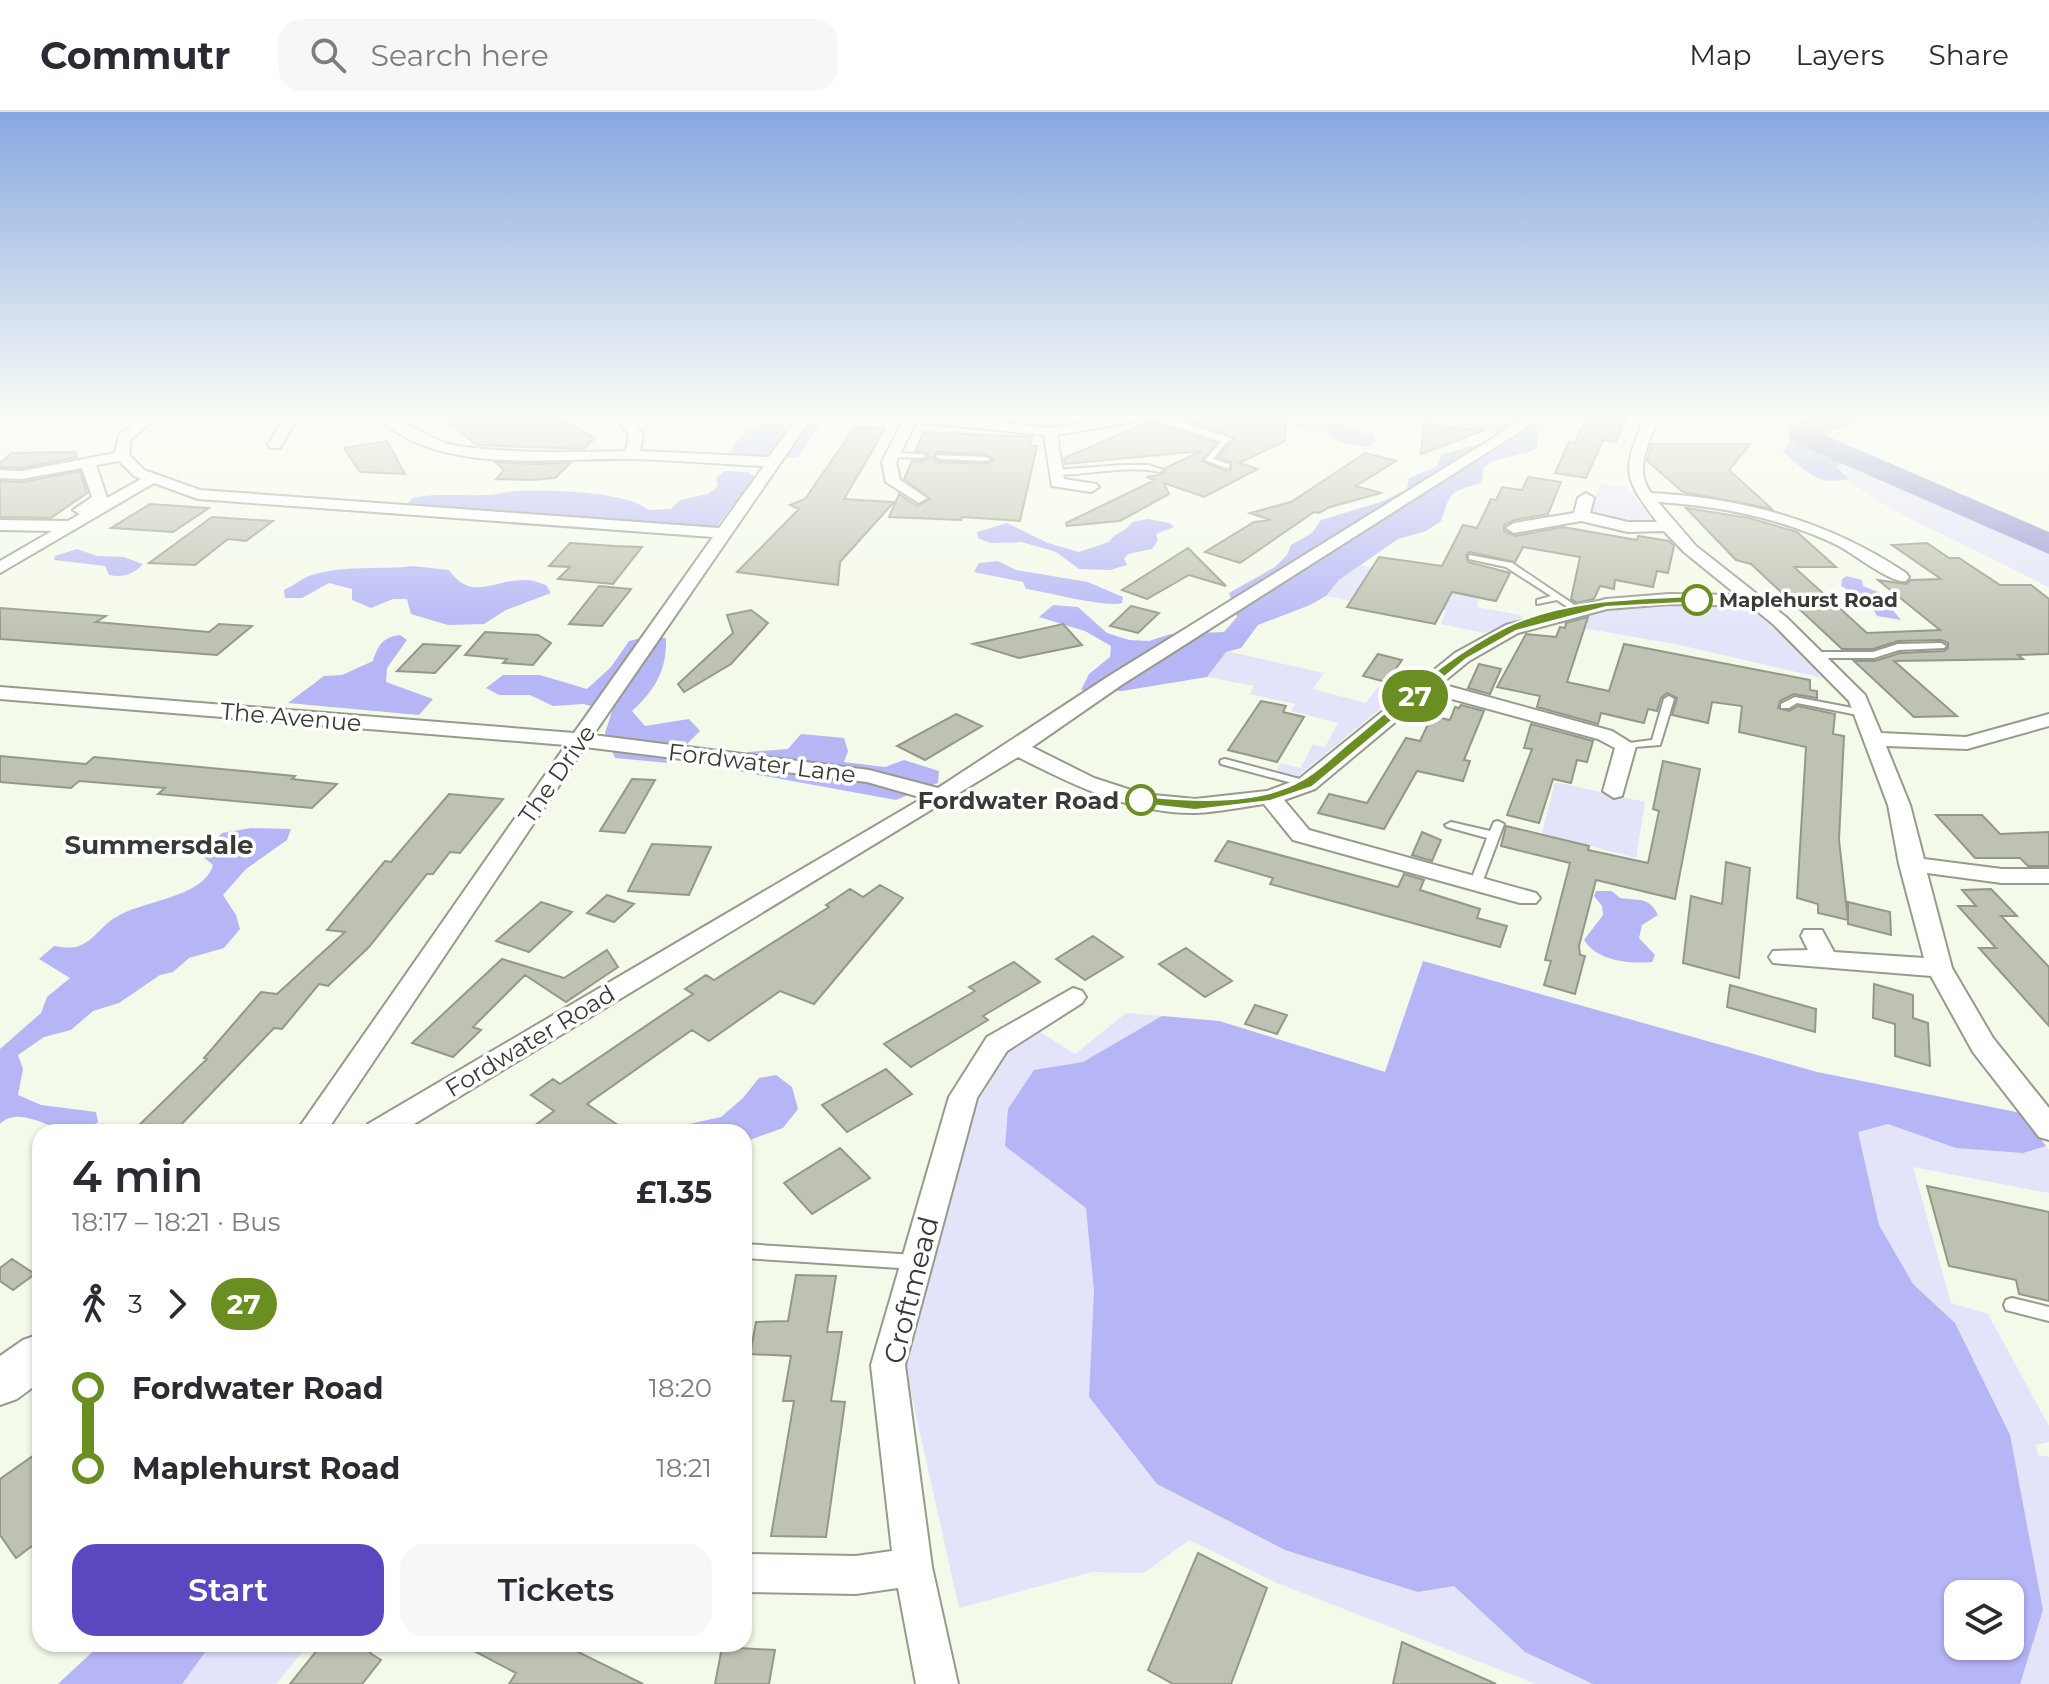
<!DOCTYPE html>
<html lang="en">
<head>
<meta charset="utf-8">
<style>
  :root { --surface:#fff; --page:#f7f7f7; --text:#2b2b33; --muted:#7c7c81; --line:#e1e1e2; --accent:#5a48c0 }
  body { margin:0; font-family:Montserrat,sans-serif; background:var(--page); color:var(--text); height:100vh; display:flex; flex-direction:column; font-size:30px; white-space:nowrap }
  * { box-sizing:border-box; margin:0 }
  p { font-size:26px; color:var(--muted) }
  .icon { flex:none; width:44px; height:44px; fill:none; stroke:currentColor; stroke-width:2; stroke-linecap:round; stroke-linejoin:round }
  .map { position:relative; flex:1; overflow:hidden }
  .sheet { position:absolute; left:32px; top:1012px; width:720px; height:528px; display:flex; flex-direction:column; background:var(--surface); border-radius:24px; box-shadow:0 2px 6px #0004 }
  .sheet>* { flex:none }
  .badge { padding:0 16px; border-radius:26px; font-size:28px; line-height:52px }
  .buttons { position:absolute; left:1944px; top:1468px; display:grid; gap:16px }
  .buttons a { display:grid; place-items:center; width:80px; height:80px; border-radius:16px; background:var(--surface); box-shadow:0 2px 6px #0004; font-size:40px }
  .map>.badge { position:absolute; translate:-50% -50%; box-shadow:0 0 0 4px #fff }
  .legs { display:flex; align-items:center; gap:12px; height:88px; padding:0 40px; font-size:26px }
  .legs p { margin-inline-start:auto }
  .summary { display:flex; align-items:center; justify-content:space-between; height:136px; padding:0 40px }
  h1 { font-size:44px; font-weight:600; line-height:60px }
  .primary-button { display:flex; gap:16px; margin-top:auto; padding:16px 40px }
  .primary-button a { flex:1; height:92px; border-radius:24px; background:var(--accent); color:#fff; font-size:32px; font-weight:600; line-height:92px; text-align:center }
  .primary-button a+a { background:var(--page); color:var(--text) }
  ul { padding:0 40px; list-style:none }
  li { display:flex; align-items:center; gap:28px; height:80px; font-size:30px }
  li i { display:grid; place-items:center; width:12px; height:100%; margin:0 10px; background:currentColor }
  li i::after { content:''; width:20px; height:20px; margin:-10px; border:6px solid; border-radius:50%; background:var(--surface) }
  li p { margin-inline-start:auto }
  li:first-child i { background:linear-gradient(#0000 50%,currentColor 0) }
  li:last-child i { background:linear-gradient(currentColor 50%,#0000 0) }
  header { display:flex; align-items:center; gap:48px; box-sizing:border-box; height:112px; padding:0 40px; background:var(--surface); border-bottom:2px solid var(--line) }
  header strong { font-size:38px }
  nav { display:flex; gap:44px; margin-inline-start:auto; font-size:28px }
  .search { width:560px; height:72px; background:var(--page); display:flex; align-items:center; gap:20px; box-sizing:border-box; padding:0 28px; border-radius:24px; color:var(--muted); font-size:30px }
  .map>svg:first-child { display:block }
  .green { fill:#e3e4fa; fill-rule:evenodd }
  .forest { fill:#b6b6f7; fill-rule:evenodd }
  .lines { fill:none; stroke-linecap:round; stroke-linejoin:round }
  .river { fill:#9594d3; fill-rule:evenodd }
  .building { fill:#bdc2b2; stroke:#939889; stroke-width:2; fill-rule:evenodd }
  .lane-casing { stroke:#969b8c; stroke-width:4 }
  .street-casing { stroke:#969b8c; stroke-width:4 }
  .secondary-casing { stroke:#969b8c; stroke-width:4 }
  .lane { fill:#fff; fill-rule:evenodd }
  .street { fill:#fff; fill-rule:evenodd }
  .secondary { fill:#fff; fill-rule:evenodd }
  .line-1 { fill:#6b8e23; stroke:#fff; stroke-width:2 }
  .stop-1-dot { fill:#fff; stroke:#6b8e23; stroke-width:4 }
  .labels { text-anchor:middle; dominant-baseline:central; stroke-width:7; stroke-linejoin:round; paint-order:stroke }
  .far-stop-label { font-size:20px; font-weight:bold; fill:#393b35; stroke:#fff; text-anchor:start }
  .street-label { font-size:24px; fill:#393b35; stroke:#fff }
  .stop-label { font-size:24px; font-weight:bold; fill:#393b35; stroke:#fff; text-anchor:end }
  .neighbourhood-label { font-size:26px; font-weight:bold; fill:#393b35; stroke:#fff }
  .near-street-label { font-size:28px; fill:#393b35; stroke:#fff }
</style>
</head>
<body>
<header>
<strong>Commutr</strong>
<div class="search"><svg class="icon" aria-label="search" viewBox="0 0 24 24"><circle cx="10" cy="10" r="6"/><path d="M15 15l6 6"/></svg>Search here</div>
<nav><a>Map</a><a>Layers</a><a>Share</a></nav>
</header>
<div class="map">
<svg width="2049" height="1572" viewBox="0 0 2049 1572">
  <rect width="100%" height="100%" fill="#f4faea"/>
  <path class="green" d="M1752,305L1859,306L1829,318L1827,327L2049,423V475L1893,398Z
    M1600,372L1625,375L1647,400L1651,410C1631,411 1606,413 1591,397Z
    M1361,453L1479,487L1477,495L1525,504L1484,521L1441,512L1446,499L1373,485L1368,492L1326,484L1339,468Z
    M1677,492L1750,495L1802,542L1822,566L1675,532L1549,510L1617,497Z
    M1226,539L1324,561L1313,577L1366,591L1378,574L1401,580L1298,664L1276,659L1281,651L1301,656L1312,633L1325,635L1338,611L1291,599L1295,592L1250,582L1254,574L1207,565Z
    M1555,670L1645,690L1636,746L1542,721Z
    M1423,849L1817,960L2021,1001L2049,1038V1081L1913,1055L1951,1191L1988,1202L2049,1314V1330L2036,1333L2038,1343L2049,1345V1572H1536L1277,1471L1189,1428L1144,1461L1092,1460L959,1496L905,1254L977,992L1009,937L1037,918L1075,942L1126,901L1219,909L1385,960ZM1958,1482H2010V1534H1958Z
    M101,1532H309L276,1572H58Z"/>
  <path class="forest" d="M763,305L815,308L818,315L797,346L730,341L739,326Z
    M1300,305H1344L1339,311L1374,323L1375,329L1367,335L1340,330L1319,317L1296,315L1290,311Z
    M1395,305H1552L1539,318L1537,336C1520,346 1500,343 1484,355L1481,371C1448,381 1452,378 1441,409L1426,419L1398,427L1339,468L1326,484L1310,493L1258,513L1241,536L1226,540L1207,565L1122,579L1081,578L1089,562L1110,545L1111,534L1085,519L1039,505L1053,493L1078,495L1107,521L1129,528L1149,529L1171,522L1224,520L1237,505L1229,481L1275,455L1287,443L1291,433L1312,421L1321,408L1381,390L1407,377L1409,366L1438,354L1441,343L1489,329L1496,318Z
    M1846,305L1859,306L1829,318L1827,327L2049,423V430L1849,349L1835,354L1849,367C1813,374 1808,359 1782,339L1794,327L1807,324L1813,315L1840,310Z
    M725,359L748,360L755,365L716,415L406,394L412,386C437,381 460,384 485,383C496,383 506,380 516,379C545,377 628,379 648,398L671,397L680,388L708,382L718,374L716,365Z
    M1148,407L1170,411L1174,415L1156,422L1158,428L1152,437L1128,442L1124,447L1127,453L1110,458L1079,457L1056,440L1022,430L990,431L978,426L977,420L1007,411L1048,431L1079,440L1109,430C1114,421 1126,420 1132,410Z
    M77,437L97,444L124,445L143,452C134,462 123,466 109,463L105,454L54,448L55,444Z
    M998,449L1016,458L1088,470L1123,485L1122,491C1106,496 1048,480 1026,477L1023,470L974,460L979,451Z
    M413,454L449,458C471,491 497,466 527,468C533,468 540,471 546,473L551,481L506,498L484,512L448,513L411,502L407,487H393L371,496L352,488V477L329,471L302,486H285L284,478C293,474 302,466 312,463C342,453 381,458 413,454Z
    M1847,464L1862,468L1863,474L1878,480L1901,508L1877,504L1870,491L1841,474L1842,467Z
    M400,523L407,528L387,556L386,570L433,587L419,603L288,591L324,564L342,563L373,549C378,533 383,525 400,523Z
    M645,525L666,526C667,558 655,578 632,599L645,614L689,607L700,619L668,651L615,646L605,621L612,599L583,592L553,594L530,583H499L486,576L503,563H540L587,577L611,555L629,529Z
    M801,622L844,626L848,639L844,650L885,655L904,648L939,659L938,671L896,688L737,659L748,640L788,637Z
    M251,716L291,717L287,728L246,757L223,783L236,803L240,817L224,836L189,846L173,860L160,863L119,891L93,899L71,918L44,925L18,943L23,957L18,983L41,993L96,1000L98,1010C64,1038 27,987 0,1012V937L41,901L47,885L70,866L39,847L54,834C62,835 71,837 79,834C95,828 102,812 118,804C146,788 204,785 213,753L201,743L222,721Z
    M1596,779H1612L1620,786C1638,789 1649,784 1658,803L1642,813L1639,826L1655,843L1652,850C1629,852 1597,849 1584,828L1603,803L1602,794L1594,784Z
    M1423,849L1817,960L2021,1001L2046,1034L2023,1041L1956,1036L1888,1012L1858,1020L1879,1113L1913,1172L1955,1211L2010,1323L2043,1498L2020,1572H1593L1525,1540L1454,1474L1418,1480L1285,1438L1157,1372L1089,1285L1094,1179L1086,1096L1005,1034L1008,997L1034,958L1083,950L1162,904L1219,909L1385,960ZM1958,1482H2010V1534H1958Z
    M776,963L792,975L798,997L783,1016L744,1030V1020H653L721,1005L743,986L759,966Z
    M101,1532H211L182,1572H58Z"/>
  <g class="lines">
    <path class="river" d="M1812,305H1857L1849,314L1820,321L2049,420V442L1793,330L1788,324L1793,311Z"/>
  </g>
  <path class="building" d="M444,305H556L595,326L584,337L476,333Z
    M1178,305L1285,307V329L1239,351L1258,357L1204,385L1164,371L1169,382L1120,409L1067,414L1066,411L1155,368L1146,365L1160,363L1166,359L1165,356L1202,339L1065,352L1064,346L1149,310L1216,331L1202,349L1225,359L1231,358V350L1218,345L1235,326Z
    M1594,305H1626L1616,330L1603,328L1586,366L1555,361L1569,330L1574,331L1586,307L1593,308Z
    M1424,311L1447,315L1485,318L1421,342Z
    M855,315L885,317L844,387L894,390L840,450L838,473L737,460L799,397L790,393L805,387Z
    M923,320L1032,325L1030,334H1037L1020,409L962,405L961,408L889,405L899,382L917,394L930,387L904,367L912,349H922L929,345L923,339H916ZM937,340L986,342L993,348L986,352L940,350L933,346Z
    M387,329L405,362L360,360L344,336Z
    M1652,332H1750L1729,358L1772,397L1683,380L1647,349Z
    M75,340L77,345L22,356L0,355V351L11,341Z
    M1365,341L1396,349L1356,374L1381,381L1330,395L1319,401L1314,400L1240,451L1205,440L1254,410L1271,408L1250,401L1291,390Z
    M495,350L535,352L570,351L555,366L531,368L496,367L504,358Z
    M80,359L87,381L51,406L0,405V369L23,370Z
    M1528,365L1561,370L1548,402L1514,408L1504,413V419L1515,424L1563,415L1637,428L1638,424L1669,429L1674,434L1668,461L1657,459L1653,475L1615,468L1614,477L1600,474L1594,487L1577,491L1571,487L1580,445L1523,435L1515,450L1470,440L1466,443L1468,450L1510,461L1496,489L1452,480L1435,512L1347,495L1379,445L1442,454L1463,413L1477,416L1491,387L1496,388L1502,375L1522,378Z
    M150,392L209,396L173,420L111,416Z
    M1686,396L1749,406L1797,420L1836,455H1794L1867,521L1940,518L1878,468L1906,472L1911,468L1941,467L1892,433L1927,431L1949,446H1959L2000,473H2031L2049,487V542L2018,543L2023,547L1894,549L1957,604L1914,605L1854,549H1875L1900,541L1944,539L1948,536V531L1941,528L1898,529L1873,537H1842L1751,452L1736,448Z
    M212,405L273,409L246,429L228,427L195,453L149,451Z
    M570,431L615,434L642,435L613,472L558,467L570,455L549,454Z
    M1188,436L1226,474L1189,463L1147,487L1122,478Z
    M599,474L631,477L602,514L569,512Z
    M1131,494L1159,501L1138,521L1110,514Z
    M0,496L106,504L96,510L209,520L219,512L252,514L217,543L0,527Z
    M751,498L768,511L731,552L684,580L678,572L733,521L727,503Z
    M1588,505L1567,570L1609,579L1624,532L1810,568V578L1817,579V586L1794,582L1780,589L1778,596L1789,599L1798,594L1835,602L1833,622L1844,624L1839,728L1848,808L1818,801V792L1797,786L1806,635L1739,620L1742,594L1712,590L1708,611L1672,603L1677,586L1667,581L1661,586L1657,599L1648,597L1644,611L1601,601L1598,612L1537,595L1540,584L1497,575L1526,522L1556,525L1560,515L1565,516L1566,511Z
    M1063,512L1082,533L1019,546L973,532Z
    M485,520L538,523L551,531L533,553L503,551L507,547L465,543Z
    M423,532L460,534L435,561L397,559Z
    M1378,542L1402,548L1386,570L1363,564Z
    M1479,552L1501,557L1490,582L1468,576Z
    M1261,589L1286,594L1283,600L1304,605L1277,650L1228,638Z
    M1461,593L1484,599L1464,648L1470,649L1463,669L1417,659L1384,717L1318,701L1329,682L1367,691L1406,626L1420,629L1432,604L1450,608L1455,595L1459,596Z
    M956,602L982,614L925,648L897,634Z
    M1531,612L1593,629L1587,650L1577,648L1571,671L1553,667L1539,711L1507,703L1532,637L1524,636Z
    M0,644L86,652L94,645L295,664L292,667L337,672L312,696L158,682L165,676L79,669L71,676L0,670Z
    M1663,649L1700,657L1675,787L1596,768L1579,834L1580,843L1585,844L1575,882L1544,873L1551,849L1545,848L1570,751L1501,734L1506,714L1589,734L1588,738L1648,751L1659,699L1653,697Z
    M632,667L655,668L625,721L600,719Z
    M449,682L503,687L460,741L450,740L433,762H427L369,835L328,874L319,872L282,917L274,916L174,1020H132L207,947L204,946L261,880L277,882L345,820L327,818L385,749L391,750Z
    M1936,703H1982L2000,722L2049,720V754H2028L2020,746H1975Z
    M1422,720L1441,728L1432,749L1412,743Z
    M1228,729L1398,775L1404,762L1424,768L1420,778L1480,797L1477,806L1507,814L1500,835L1270,772L1273,766L1215,749Z
    M652,732L711,735L689,783L628,779Z
    M1726,750L1750,756L1739,866L1683,851L1691,784L1722,792Z
    M880,773L903,786L814,892L780,879L709,929L692,918L587,992L628,1020H526L554,999L531,983L553,967L560,972L693,882L685,877L706,863L714,868L829,795L826,793L850,777L863,785Z
    M1991,777L2017,804H2001L2049,855V914L1979,836H1996L1958,794H1976L1962,778Z
    M607,783L634,792L614,810L587,801Z
    M541,790L572,800L529,840L496,829Z
    M1848,790L1890,800L1891,823L1848,812Z
    M1093,824L1123,845L1085,868L1056,847Z
    M1186,836L1232,869L1205,885L1159,852Z
    M607,838L618,855L566,890L525,863L473,915L481,918L453,945L412,931L502,847L564,866Z
    M1014,850L1040,870L983,904L988,908L911,955L884,932L975,879L969,875Z
    M1874,872L1913,883V906L1928,911L1930,954L1895,944V912L1873,906Z
    M1730,873L1816,897L1815,920L1727,895Z
    M1255,893L1287,903L1277,922L1245,912Z
    M886,957L912,982L847,1020L822,993Z
    M840,1036L870,1066L812,1102L784,1071Z
    M1927,1074L2049,1100V1189L2019,1182L2016,1168L1949,1154Z
    M12,1147L35,1162L13,1178L0,1169V1156Z
    M796,1163L836,1164L827,1220H842L831,1289L845,1290L826,1425L771,1424L794,1289H783L791,1244L750,1242L756,1210L788,1209Z
    M40,1339V1428L16,1446L0,1423V1367Z
    M1198,1441L1267,1476L1231,1572H1173L1148,1558Z
    M1402,1530L1496,1572H1393Z
    M322,1532H377L370,1541L381,1548L362,1572H290Z
    M461,1532H562L643,1572H509L516,1561Z
    M722,1535L775,1538L769,1572H715Z"/>
  <g class="lines">
    <g class="lane-casing">
      <path id="lane" d="M1017,305H1023L1019,318L1016,320L1013,318Z
        M1225,325L1229,327L1213,347L1229,352V356H1226L1205,348Z
        M890,341L922,342L926,344L922,346L893,345L889,343Z
        M937,343L986,345L990,347L986,349L940,347L936,345Z
        M1123,353H1148L1163,358L1159,360C1138,355 1117,358 1095,360C1081,361 1064,365 1051,360L1055,358Z
        M1469,443L1512,451L1582,498L1581,500H1575L1557,488L1537,492V488L1551,484L1506,455L1469,447Z
        M1941,531L1946,534L1944,536L1899,538L1874,546H1815L1810,543L1815,540H1873L1898,532Z
        M1669,584L1674,587L1660,633L1622,636L1621,634L1622,632L1652,628L1664,587Z
        M1795,585L1863,598L1868,601L1863,604L1797,591L1789,596H1781V592Z
        M1225,647L1311,670L1312,672L1307,675L1221,652L1220,650L1221,648Z
        M1498,709L1504,712L1482,771L1476,775L1472,774L1470,771L1487,726L1447,715L1445,713L1451,710L1490,719L1494,710Z
        M744,1132L915,1143L921,1145L923,1150L921,1155L915,1157L744,1146Z
        M2012,1186L2049,1195V1209L2006,1198L2004,1193L2006,1188Z"/>
    </g>
    <g class="street-casing">
      <path id="street" d="M143,305H158L131,327L129,343L144,358L200,378L719,416L764,354C720,352 677,348 634,347C557,345 438,365 378,305C408,305 429,330 458,334C514,342 570,340 626,339L629,323L616,305H630L643,323L640,339L769,345L798,305H812L593,623L869,658L938,676L1109,564L1527,305H1543L1123,572L1032,635L1094,666L1143,682L1195,687L1267,679L1299,667L1455,541L1506,513L1606,487L1669,482L1737,483L1684,440L1664,419L1628,420L1581,409L1514,421L1506,416L1514,411L1574,401L1578,386L1586,381L1594,386L1590,401L1628,410H1657C1625,367 1621,360 1643,310L1642,305H1656L1657,310C1648,332 1634,359 1651,381C1744,386 1828,409 1906,461L1909,465L1906,469C1891,472 1853,441 1837,433C1781,406 1720,394 1658,390L1696,434L1786,505L1865,583L1881,621L1966,625L2049,602V614L1967,637L1886,634L1910,693L1924,747L2002,757H2049V771H2002L1927,761L1952,856L1993,926L2049,996V1028L2039,1025L1973,940L1931,864L1773,851L1769,845L1773,839L1808,838L1801,824L1804,818H1822L1834,840L1924,846L1899,752L1888,693L1849,589L1774,513L1751,494L1669,492L1607,497L1518,521L1469,549L1441,572L1612,619L1636,634L1622,684L1614,686L1603,679L1615,636L1598,627L1430,581L1315,677L1284,688L1309,718L1536,781L1540,786L1536,791H1520L1293,728L1264,692C1242,695 1218,700 1196,701C1132,702 1073,673 1018,645L401,1020H363L368,1012L923,686L867,670L585,635L326,1020H296L566,633L0,587V575L574,621L713,425L198,387L154,371L0,461V449L52,419L0,418V408L68,409L80,402L73,398L92,385L82,356L22,367L0,366V358L22,359L115,341L119,323ZM119,349L134,364L141,367L107,386L96,353Z
        M304,305L294,312L280,336H270L268,333L284,306Z
        M895,305H942L1050,316L1119,305H1169L1232,327L1225,331L1150,307L1057,323L1064,367L1096,372L1099,375L1091,380L1052,374L1044,323L916,310L896,350L900,368L927,386L919,391L886,370L882,350L903,309Z
        M1073,876L1082,879L1086,885L1082,891L1007,939L977,986L905,1253L932,1455L958,1572H916L898,1476L856,1482L744,1480V1442L856,1444L892,1439L871,1253L949,985L987,925Z"/>
    </g>
    <g class="secondary-casing">
      <path id="secondary" d="M40,1222V1270L17,1287L0,1293V1244L23,1228Z"/>
    </g>
    <use href="#lane" class="lane"/>
    <use href="#street" class="street"/>
    <use href="#secondary" class="secondary"/>
  </g>
  <linearGradient id="sky" x2="0" y2="1"><stop stop-color="#87a7e0"/><stop offset="0.58" stop-color="#fafdf6"/><stop offset="1" stop-color="#fafdf6" stop-opacity="0"/></linearGradient>
  <rect width="2049" height="525" fill="url(#sky)"/>
  <path class="line-1" d="M1697,484L1703,488L1701,490L1606,495L1516,519L1466,547L1312,675L1270,689L1195,698L1141,692L1134,688L1141,684C1189,689 1258,694 1302,668C1319,659 1335,642 1350,630C1400,589 1448,543 1506,515C1564,487 1634,487 1697,484Z"/>
  <g class="stop-1-dot">
    <circle cx="1697" cy="488" r="14"/>
    <circle cx="1141" cy="688" r="14"/>
  </g>
  <g class="labels">
    <g class="far-stop-label">
      <text x="1719" y="488">Maplehurst Road</text>
    </g>
    <g class="street-label">
      <text transform="translate(291 605) rotate(5)">The Avenue</text>
      <text transform="translate(762 651) rotate(7)">Fordwater Lane</text>
      <text transform="translate(557 662) rotate(-55)">The Drive</text>
      <text transform="translate(530 929) rotate(-31)">Fordwater Road</text>
    </g>
    <g class="stop-label">
      <text x="1119" y="688">Fordwater Road</text>
    </g>
    <g class="neighbourhood-label">
      <text x="159" y="733">Summersdale</text>
    </g>
    <g class="near-street-label">
      <text transform="translate(911 1178) rotate(-76)">Croftmead</text>
    </g>
  </g>
</svg>
<div class="buttons">
<a><svg class="icon" aria-label="layers" viewBox="0 0 24 24"><path d="M12 4l9 5-9 5-9-5zM3 14l9 5 9-5"/></svg></a>
</div>
<b class="badge" style="left:1415px;top:584px;background:#6b8e23;color:#fff">27</b>
<section class="sheet">
<div class="summary"><div><h1>4 min</h1><p>18:17 – 18:21 · Bus</p></div><b>£1.35</b></div>
<div class="legs"><svg class="icon" aria-label="walk" viewBox="0 0 24 24"><circle cx="13" cy="4" r="2"/><path d="M13 8l-2 6 4 7M11 14l-3 7M7 12l3-4h3l4 4"/></svg>3<svg class="icon" aria-label="forward" viewBox="0 0 24 24"><path d="M9 5l7 7-7 7"/></svg><b class="badge" style="background:#6b8e23;color:#fff">27</b></div>
<ul>
<li><i style="color:#6b8e23"></i><b>Fordwater Road</b><p>18:20</p></li>
<li><i style="color:#6b8e23"></i><b>Maplehurst Road</b><p>18:21</p></li>
</ul>
<div class="primary-button"><a>Start</a><a>Tickets</a></div>
</section>
</div>
</body>
</html>
